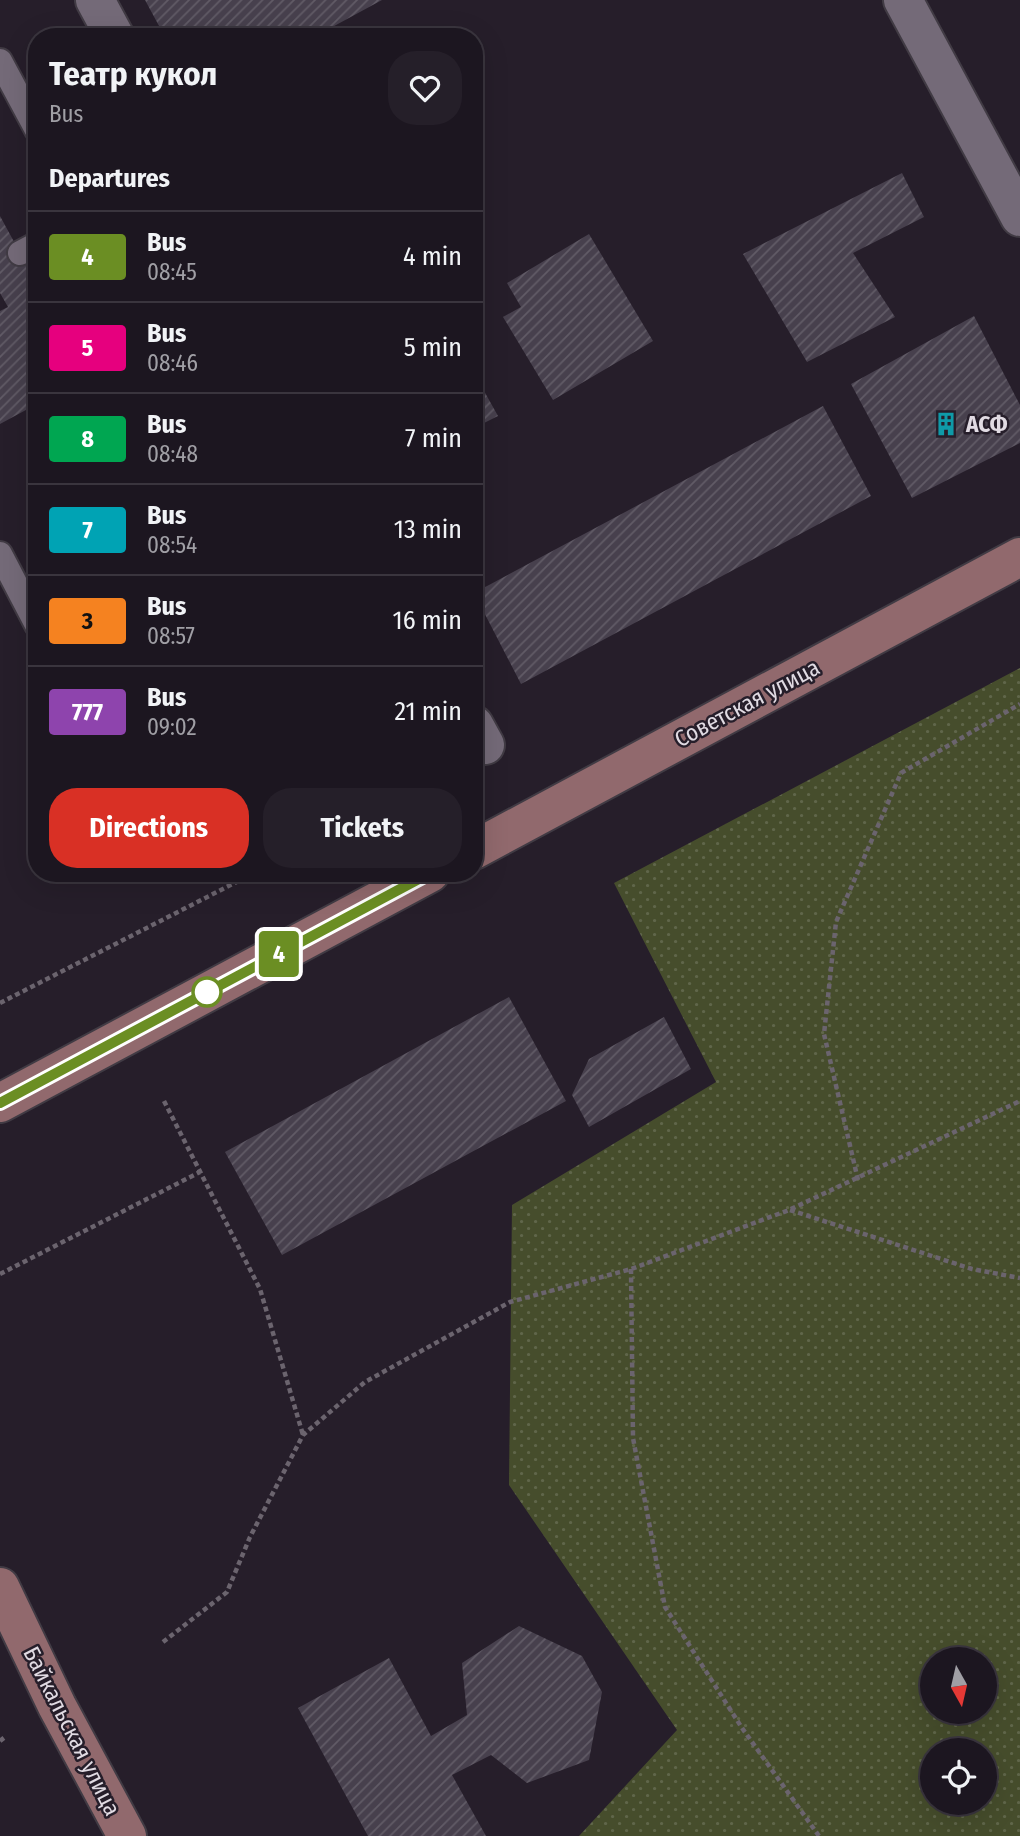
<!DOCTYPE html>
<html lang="en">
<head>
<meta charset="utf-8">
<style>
  :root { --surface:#1c1620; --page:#251f29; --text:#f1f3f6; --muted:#a09fa5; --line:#3a353e; --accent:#d93025 }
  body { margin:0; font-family:"Fira Sans Condensed",sans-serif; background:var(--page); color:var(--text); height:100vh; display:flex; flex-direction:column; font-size:26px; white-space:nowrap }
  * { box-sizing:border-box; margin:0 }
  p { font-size:23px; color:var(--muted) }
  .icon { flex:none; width:38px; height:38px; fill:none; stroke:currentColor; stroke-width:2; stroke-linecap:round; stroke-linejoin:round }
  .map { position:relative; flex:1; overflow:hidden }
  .side { position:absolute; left:28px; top:28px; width:455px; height:854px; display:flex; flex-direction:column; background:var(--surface); border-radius:28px; box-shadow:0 7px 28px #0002,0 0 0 2px var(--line) }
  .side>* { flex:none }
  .badge { padding:0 14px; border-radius:5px; font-size:24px; line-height:46px }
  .needle { width:46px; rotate:172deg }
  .buttons { position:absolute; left:920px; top:1647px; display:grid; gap:14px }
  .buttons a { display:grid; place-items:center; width:77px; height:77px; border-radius:50%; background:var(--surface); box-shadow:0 7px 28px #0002,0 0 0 2px var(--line); font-size:35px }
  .map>.badge { position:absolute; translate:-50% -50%; box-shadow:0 0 0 4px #fff }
  h2 { padding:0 21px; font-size:26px; line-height:63px }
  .round { display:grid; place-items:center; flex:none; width:74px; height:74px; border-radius:28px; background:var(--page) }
  .head { display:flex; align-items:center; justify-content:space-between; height:119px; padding:0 21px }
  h1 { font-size:33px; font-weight:700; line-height:52px }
  .cta { display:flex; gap:14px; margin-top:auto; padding:14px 21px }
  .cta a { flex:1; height:80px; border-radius:28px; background:var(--accent); color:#fff; font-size:28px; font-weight:700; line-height:80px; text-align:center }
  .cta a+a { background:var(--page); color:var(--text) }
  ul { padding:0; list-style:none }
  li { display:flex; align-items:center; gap:21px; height:91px; padding:0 21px; border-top:2px solid var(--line) }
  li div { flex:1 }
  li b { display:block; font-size:26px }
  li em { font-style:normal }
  li .badge { min-width:77px; font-weight:700; text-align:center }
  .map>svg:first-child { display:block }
  .grass { fill:url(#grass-dots); fill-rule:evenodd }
  .building { fill:url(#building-hatch) }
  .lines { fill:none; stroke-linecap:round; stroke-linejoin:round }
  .lane-casing { stroke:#413b44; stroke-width:28 }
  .street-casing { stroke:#413b44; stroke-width:42 }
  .secondary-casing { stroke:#413b44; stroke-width:42 }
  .path { stroke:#6b646e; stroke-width:4.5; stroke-dasharray:5 3.5; stroke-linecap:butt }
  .lane { stroke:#746a78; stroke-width:24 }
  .street { stroke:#746a78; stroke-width:38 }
  .secondary { stroke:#91696d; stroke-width:38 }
  .line-casing { stroke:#fff; stroke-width:16 }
  .line { stroke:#6b8e23; stroke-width:10 }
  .stop-dot { fill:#fff; stroke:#6b8e23; stroke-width:3.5 }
  .labels { text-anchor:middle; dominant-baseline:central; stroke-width:5; stroke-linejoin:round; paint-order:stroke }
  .poi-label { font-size:23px; font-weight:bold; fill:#e1dbe3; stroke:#261e2a; text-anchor:start }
  .street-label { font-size:23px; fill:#e1dbe3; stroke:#261e2a }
</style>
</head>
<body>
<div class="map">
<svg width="1020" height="1836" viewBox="0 0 1020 1836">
  <defs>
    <pattern id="grass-dots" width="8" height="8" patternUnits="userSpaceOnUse" patternTransform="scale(1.75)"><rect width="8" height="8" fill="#464d2c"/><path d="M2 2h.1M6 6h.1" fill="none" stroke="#60664a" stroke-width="1.8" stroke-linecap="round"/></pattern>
    <pattern id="building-hatch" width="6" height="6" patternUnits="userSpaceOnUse" patternTransform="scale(1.75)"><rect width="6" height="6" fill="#47404d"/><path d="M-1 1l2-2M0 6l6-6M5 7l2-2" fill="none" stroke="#615b66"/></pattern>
  </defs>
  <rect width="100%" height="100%" fill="#261e2a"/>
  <path class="grass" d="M1020,668V1836H579L677,1730L509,1485L512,1205L716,1082L614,883ZM933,1659H985V1712H933ZM933,1750H985V1802H933Z"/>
  <path class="building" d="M145,0H382L314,37H165Z
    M902,173L924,217L853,253L895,317L807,362L743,254Z
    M0,216L37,284V404L0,424V311L8,307L0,293Z
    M589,234L653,341L553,400L503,317L521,307L507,283Z
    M974,316L1020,405V443L912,498L851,384Z
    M474,373L498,416L474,428Z
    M823,406L871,496L521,684L474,593Z
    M509,997L566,1101L282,1255L225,1152Z
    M664,1017L691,1069L589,1127L572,1095L589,1059Z
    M519,1626L582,1656L602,1692L589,1760L527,1783L491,1755L452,1775L486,1836H368L298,1708L389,1658L431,1736L467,1715L462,1663Z"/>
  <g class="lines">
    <g class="lane-casing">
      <path id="lane" d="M0,61L37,130
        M20,253L37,244
        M0,554L37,625"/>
    </g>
    <g class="street-casing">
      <path id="street" d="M95,0L115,37
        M903,0L1020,217
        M474,725L485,745"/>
    </g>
    <g class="secondary-casing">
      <path id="secondary" d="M474,850L1020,557
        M0,1103L430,873
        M0,1587L57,1706L127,1836"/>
    </g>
    <path class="path" d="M0,1003L254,873
      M164,1101L260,1289L303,1435
      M858,1180L824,1034L836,922L901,773L1020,704
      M790,1210L972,1269L1020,1278
      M631,1269L633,1438L665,1607L742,1728L819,1836
      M0,1274L200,1172
      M163,1642L227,1592L250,1537L303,1435L365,1382L510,1302L631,1269L789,1210L1020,1101
      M0,1741L5,1737"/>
    <use href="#lane" class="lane"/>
    <use href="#street" class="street"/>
    <use href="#secondary" class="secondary"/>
  </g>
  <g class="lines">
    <g class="line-casing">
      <path id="line" d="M0,1103L430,873"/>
    </g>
    <use href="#line" class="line"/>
  </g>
  <defs>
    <g id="building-bare" transform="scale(1.89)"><path d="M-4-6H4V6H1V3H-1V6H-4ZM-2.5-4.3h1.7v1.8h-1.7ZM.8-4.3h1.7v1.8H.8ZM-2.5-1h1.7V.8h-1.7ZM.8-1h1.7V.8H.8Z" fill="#0f9aa8" stroke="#261e2a" stroke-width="2.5" paint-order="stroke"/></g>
  </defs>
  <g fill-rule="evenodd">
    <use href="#building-bare" x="946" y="424"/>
  </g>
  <circle class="stop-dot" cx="207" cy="992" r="14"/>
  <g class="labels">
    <g class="poi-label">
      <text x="966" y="424">АСФ</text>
    </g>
    <g class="street-label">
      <text transform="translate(747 703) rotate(-28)">Советская улица</text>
      <text transform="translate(72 1731) rotate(63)">Байкальская улица</text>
    </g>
  </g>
</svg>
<div class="buttons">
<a><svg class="needle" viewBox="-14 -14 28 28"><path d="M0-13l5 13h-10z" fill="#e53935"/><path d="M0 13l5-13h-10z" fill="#a09fa5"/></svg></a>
<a><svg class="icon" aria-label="locate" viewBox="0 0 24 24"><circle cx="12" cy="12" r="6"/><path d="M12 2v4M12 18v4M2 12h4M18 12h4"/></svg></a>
</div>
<b class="badge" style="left:279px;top:954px;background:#6b8e23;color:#fff">4</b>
<section class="side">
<div class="head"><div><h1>Театр кукол</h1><p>Bus</p></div><a class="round"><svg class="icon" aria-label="heart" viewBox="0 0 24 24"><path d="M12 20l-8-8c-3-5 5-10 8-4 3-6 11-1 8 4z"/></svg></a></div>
<h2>Departures</h2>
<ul>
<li><span class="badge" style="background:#6b8e23;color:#fff">4</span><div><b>Bus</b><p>08:45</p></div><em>4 min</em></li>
<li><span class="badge" style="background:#e6007e;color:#fff">5</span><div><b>Bus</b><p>08:46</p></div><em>5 min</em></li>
<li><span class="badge" style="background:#00a651;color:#fff">8</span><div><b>Bus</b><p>08:48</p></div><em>7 min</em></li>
<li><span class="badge" style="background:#00a3b4;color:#fff">7</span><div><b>Bus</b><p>08:54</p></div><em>13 min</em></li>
<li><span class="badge" style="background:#f58220;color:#111">3</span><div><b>Bus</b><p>08:57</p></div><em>16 min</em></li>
<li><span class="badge" style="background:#8e44ad;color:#fff">777</span><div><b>Bus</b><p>09:02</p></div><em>21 min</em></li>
</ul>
<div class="cta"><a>Directions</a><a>Tickets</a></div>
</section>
</div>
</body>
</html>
